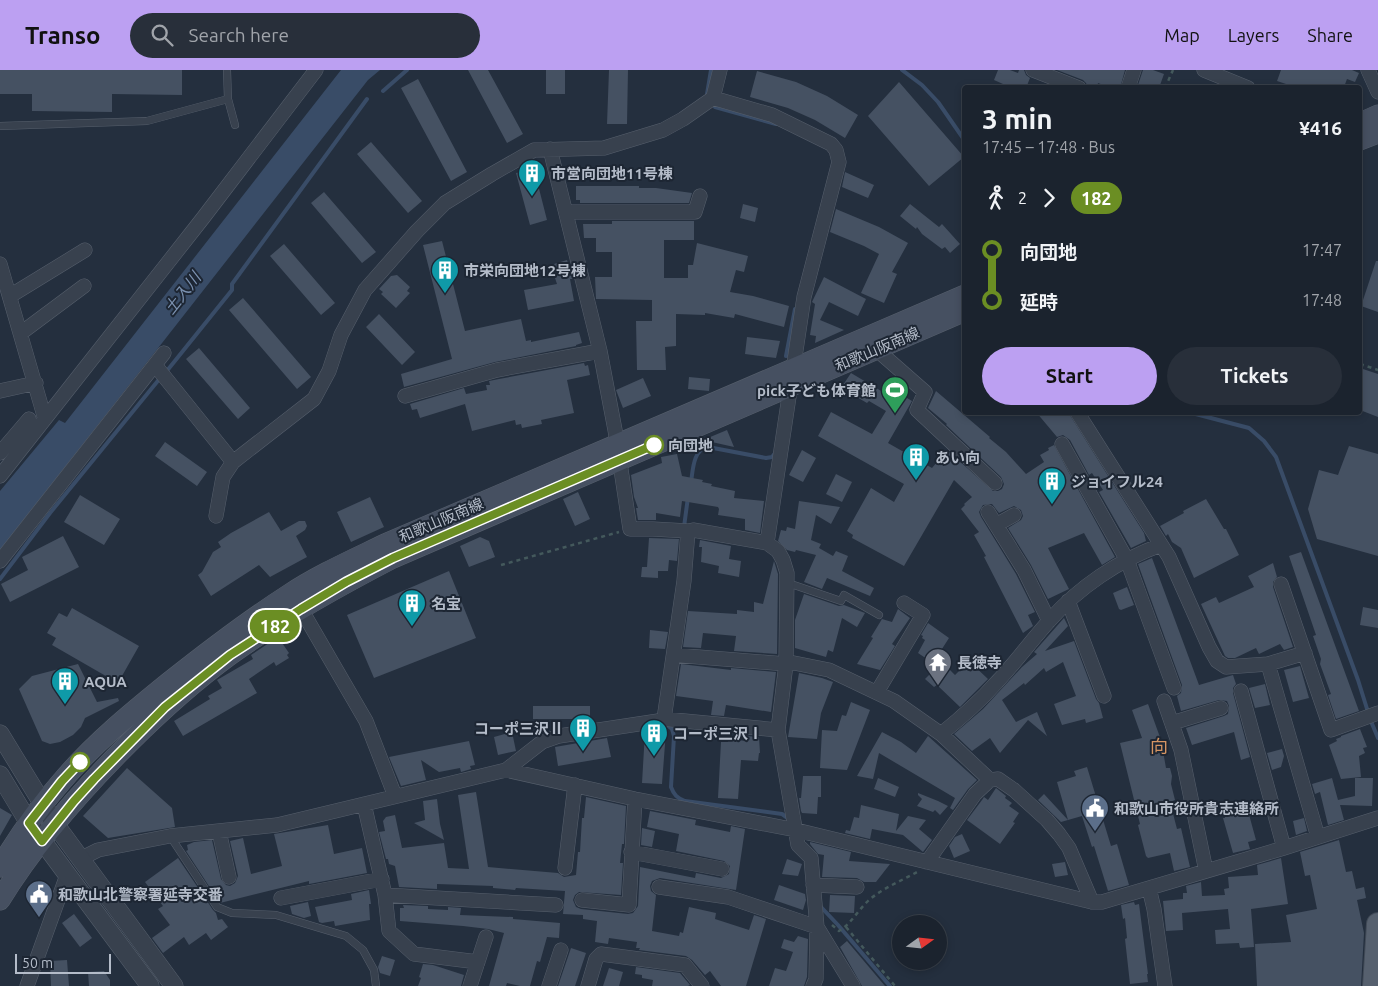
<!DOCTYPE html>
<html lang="en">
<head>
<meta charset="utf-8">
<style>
  :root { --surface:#1b232e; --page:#282f3a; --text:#f1f3f6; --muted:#a0a4aa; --line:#39404a; --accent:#bca0f2 }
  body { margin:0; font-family:Ubuntu,"Noto Sans JP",sans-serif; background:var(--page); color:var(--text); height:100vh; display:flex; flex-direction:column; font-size:19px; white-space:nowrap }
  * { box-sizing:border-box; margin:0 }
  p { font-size:16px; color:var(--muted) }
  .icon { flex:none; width:28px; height:28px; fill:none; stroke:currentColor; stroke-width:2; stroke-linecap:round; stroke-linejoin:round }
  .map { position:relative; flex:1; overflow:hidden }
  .sheet { position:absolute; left:962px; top:15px; width:400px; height:330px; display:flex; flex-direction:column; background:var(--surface); border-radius:5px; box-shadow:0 2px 8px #0003,0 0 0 1px var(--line) }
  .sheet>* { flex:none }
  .badge { padding:0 10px; border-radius:16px; font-size:18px; line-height:32px }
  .needle { width:32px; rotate:75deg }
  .tools { position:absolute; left:892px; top:845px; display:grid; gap:10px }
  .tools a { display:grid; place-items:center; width:55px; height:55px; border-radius:50%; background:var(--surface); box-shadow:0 2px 8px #0003,0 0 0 1px var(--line); font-size:25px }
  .scale { position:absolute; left:15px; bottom:12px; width:96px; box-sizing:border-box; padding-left:5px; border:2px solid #b4bcc9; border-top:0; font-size:14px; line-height:18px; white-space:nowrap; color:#b4bcc9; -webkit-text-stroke:4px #1d2633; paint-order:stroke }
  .map>.badge { position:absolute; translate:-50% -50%; box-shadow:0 0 0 2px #fff }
  .legs { display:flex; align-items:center; gap:8px; height:55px; padding:0 20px; font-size:16px }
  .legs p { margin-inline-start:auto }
  .head { display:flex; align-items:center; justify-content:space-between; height:85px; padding:0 20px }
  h1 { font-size:28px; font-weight:600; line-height:38px }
  .action { display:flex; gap:10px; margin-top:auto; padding:10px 20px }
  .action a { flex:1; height:58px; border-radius:30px; background:var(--accent); color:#111; font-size:20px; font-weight:600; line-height:58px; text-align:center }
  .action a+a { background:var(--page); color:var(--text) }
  ul { padding:0 20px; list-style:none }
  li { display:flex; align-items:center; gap:18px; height:50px; font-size:19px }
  li i { display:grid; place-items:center; width:8px; height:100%; margin:0 6px; background:currentColor }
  li i::after { content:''; width:12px; height:12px; margin:-6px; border:4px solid; border-radius:50%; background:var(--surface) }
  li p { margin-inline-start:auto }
  li:first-child i { background:linear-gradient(#0000 50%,currentColor 0) }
  li:last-child i { background:linear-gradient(currentColor 50%,#0000 0) }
  header { display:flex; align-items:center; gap:30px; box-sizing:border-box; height:70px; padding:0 25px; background:var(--accent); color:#111 }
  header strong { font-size:24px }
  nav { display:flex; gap:28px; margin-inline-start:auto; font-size:18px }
  .search { width:350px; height:45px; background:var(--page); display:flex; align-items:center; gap:12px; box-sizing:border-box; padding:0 18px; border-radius:28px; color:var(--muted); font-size:19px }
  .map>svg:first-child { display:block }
  .water { fill:#394c67 }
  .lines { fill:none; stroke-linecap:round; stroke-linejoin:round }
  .stream { stroke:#394c67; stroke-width:4 }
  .building { fill:#455162 }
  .service-casing { stroke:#565f6c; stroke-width:8 }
  .minor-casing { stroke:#565f6c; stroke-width:15 }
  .tertiary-casing { stroke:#565f6c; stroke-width:19 }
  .secondary-casing { stroke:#565f6c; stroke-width:21 }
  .primary-casing { stroke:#414a57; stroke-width:24 }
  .path { stroke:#44595c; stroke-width:2.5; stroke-dasharray:4 4; stroke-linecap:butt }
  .service { stroke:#38414e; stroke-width:7 }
  .minor { stroke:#38414e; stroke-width:14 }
  .tertiary { stroke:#38414e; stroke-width:18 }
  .secondary { stroke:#465061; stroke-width:20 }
  .primary { stroke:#56606e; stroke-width:22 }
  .line-1-casing { stroke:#fff; stroke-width:11 }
  .line-1 { stroke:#6b8e23; stroke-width:8 }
  .stop-1-dot { fill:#fff; stroke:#6b8e23; stroke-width:2.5 }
  .labels { text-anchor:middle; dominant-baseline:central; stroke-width:4; stroke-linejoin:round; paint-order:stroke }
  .poi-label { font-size:15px; font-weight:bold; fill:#b4bcc9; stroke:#1d2633; text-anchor:start }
  .street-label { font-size:15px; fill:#b4bcc9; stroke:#1d2633 }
  .stop-label { font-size:15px; font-weight:bold; fill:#b4bcc9; stroke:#1d2633; text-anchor:start }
  .water-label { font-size:16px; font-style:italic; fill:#7c92b1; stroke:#1d2633 }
  .quarter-label { font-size:18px; fill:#d59563; stroke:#1d2633 }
</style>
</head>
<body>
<header>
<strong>Transo</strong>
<div class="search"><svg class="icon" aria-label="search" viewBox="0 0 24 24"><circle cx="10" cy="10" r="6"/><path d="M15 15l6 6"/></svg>Search here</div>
<nav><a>Map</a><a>Layers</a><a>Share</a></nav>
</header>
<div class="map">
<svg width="1378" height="916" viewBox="0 0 1378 916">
  <rect width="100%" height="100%" fill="#242f3e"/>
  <path class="water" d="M341,0H380L368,10L0,480V421L59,350L65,353Z"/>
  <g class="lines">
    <path class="stream" d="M902,0L922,15L938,32L965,71
      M383,21L407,0
      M707,24L711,0
      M715,37L776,54
      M786,286L795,239
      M166,302L232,220V214L367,29
      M1188,342L1249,358L1264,371L1276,387L1358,610L1368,642
      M691,412C693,400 693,379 708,377L766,388L772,387L776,382
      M684,457L688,427
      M0,509L50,443L161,307
      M1370,649L1378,668
      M667,655L672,659L674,666L671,717C674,725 677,728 685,731L782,744L789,749
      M821,837L838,855L890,916"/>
  </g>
  <path class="building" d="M0,0H182V25L112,24V42L32,41V24H0Z
    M468,0H488L523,64L507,73Z
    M546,0H565V24H546Z
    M609,0H628L627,54H607Z
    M998,0H1010L1018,3L1019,0H1024L1026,5L1030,8L1026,18H1012L994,10Z
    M1057,0H1125L1120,18H1111L1098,13L1097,18H1088L1086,13L1083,10Z
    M1143,0H1153L1164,4L1159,18H1137Z
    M1281,0H1352L1359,3L1355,12L1347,9L1344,17L1288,18L1289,15L1277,11Z
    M757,1L796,12L827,26L858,45L845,68L815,50L788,38L750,27Z
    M418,9L467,102L451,111L401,18Z
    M899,12L964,87L929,116L868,46Z
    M371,72L422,131L408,143L357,84Z
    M534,99L547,150L530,155L516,103Z
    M845,102L874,115L868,128L842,117Z
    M576,116H639V118H656L692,123L689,133H580V130H576Z
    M324,122L376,182L362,193L311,133Z
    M743,134L758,138L755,152L740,148Z
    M910,134L939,157L942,154L960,174L950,183L945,177L942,179L922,164L917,157L916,159L900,146Z
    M836,139L879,157L908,173L892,202L897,204L884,233L861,223L879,184L864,176L830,162Z
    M612,151H694V170H664V208H688V195H693L697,173L748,186L744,202L736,200L730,222L753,226L789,236L784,257L735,244L734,248L705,243V245L676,244V276L665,277L666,300H637L636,251H652V230L596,229L595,207H612V182H596V168H584L583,154H612Z
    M442,171L465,261L521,249L526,271L531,270V272L579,262L582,273L576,275V276L495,292L404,317L401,304L452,289L423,175Z
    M284,174L335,233L321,245L270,186Z
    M567,190L573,209H570L574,231L528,240L524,220L557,214L553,202L556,201L554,194Z
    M1376,191H1378V242L1361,236Z
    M397,205L410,217L407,221L410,223L396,238L381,224L383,222L379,219L391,206Z
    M824,207L866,229L858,246L829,232L820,250L844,260L815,273L816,266L810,265L815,234L812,232Z
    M243,228L311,307L297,319L229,240Z
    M379,244L415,282L402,295L366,257Z
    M747,267L780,271L776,288L745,284Z
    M199,278L250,338L238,349L186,289Z
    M584,293L585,296L588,295L590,305L567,310L574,343L541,350L542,354L522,358L521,354L516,355L515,350L472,361L465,334L420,348L417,339L412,340L410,334L464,318L466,324L487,320L486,315H490L489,311L499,309Z
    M1360,298L1378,304V347L1360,340Z
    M851,303L893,328L897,322L912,331L888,373L932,398L947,380L993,421H998L1002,419L1004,414L1001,407L946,355L947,354L928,338L936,321L990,367L989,368L1006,382L1026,404L1044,392L1040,385L1049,380L1048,378L1054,375L1115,487L1102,495L1084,463L1048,478L1069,519L1048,529L1031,495L1008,458L1021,450L1023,446L1021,440L1014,436L999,443L992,434L983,435L979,442L981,447L1016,504L1035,542L1028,545L1033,556L1023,563L984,487L986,486L974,465L979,462L961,439L965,435L964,434L972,427L954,410L904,496L852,468L853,465L847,461L871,418L894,432L904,414L818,366L831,342L872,364L886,341L869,331L867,333L841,318Z
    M689,307L710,309L709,321L688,319Z
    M643,308L651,326L623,338L616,320Z
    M1036,342H1068L1144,463L1146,471L1131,478L1099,422L1103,420L1092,403L1089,405L1070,370L1063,365L1057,367Z
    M727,360L734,377L703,370Z
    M165,372L207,402L197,416L155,386Z
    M1349,376L1378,384V486L1317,469L1308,439L1319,400L1338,405Z
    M802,380L816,388L803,412L789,405Z
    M677,384L682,406L703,410L702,412L712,414L711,416L735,421L734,428L764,431L760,463L745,460V449L718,445L719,439L718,437L682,431L680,447L656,443V450H638L636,438H638L634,427L631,405L662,393L661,387Z
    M836,404L852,412L842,432L826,424Z
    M578,422L590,449L575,456L563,429Z
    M80,425L120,449L104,475L64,452Z
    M370,427L384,457L351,472L337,442Z
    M1206,429L1224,459H1226L1239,485L1194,508L1181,478L1172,472L1168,464L1166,466L1160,456L1184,443L1183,441Z
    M799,431L840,437L831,454L816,445L811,470L821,474L819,478L833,486L836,481L848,486L842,501L874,518L870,526L827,508L822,519L804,512L816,485L796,480L795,482L787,480L778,471L781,460L786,461L787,457L795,459Z
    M269,442L281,461L299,451H305L307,456L305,460L296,466L307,487L270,507L259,495L211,526L198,505L202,502L213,482L221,477L218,472L231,463Z
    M63,466L79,497L10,532L1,514L28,500L22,487Z
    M480,467L489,471L495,487L469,497L460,476Z
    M649,468L679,469L677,491L669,490L668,501H658V508L641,507L642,497H647Z
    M700,470L731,476L729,489L741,491L739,507L718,503L719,496L701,492L702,477H699Z
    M1301,482L1359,641L1336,649L1328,625L1331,624L1320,594L1321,589L1313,566L1316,565L1289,486Z
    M1152,488L1199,615L1233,605L1236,614L1233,618V623L1250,687L1241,690L1234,662L1192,675L1186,658L1224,646L1228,644L1229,636L1227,631L1219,630L1181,641L1177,626L1181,623L1182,615L1138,494Z
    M774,491L778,504L777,584L734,581L736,566L703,563L701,578L683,577L688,541L737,544V540L754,542V532L763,534Z
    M1273,493L1277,507L1273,512V517L1293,577L1284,580L1280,574L1259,584L1256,578L1235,588H1228L1225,586L1201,534L1216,527L1219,533L1254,517L1248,506Z
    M449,501L476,568L374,608L347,545Z
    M1127,517L1134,535L1121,540L1119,539L1113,523Z
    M804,524L839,536L844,535L865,543L857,557L842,548L833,582L828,580L826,587L795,578V550Z
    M1363,537L1378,540V558L1360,555Z
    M72,538L139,576L118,613L52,575L56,568L47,563L59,543L67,547Z
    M898,539L910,548L892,574L895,576L880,600L857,594L873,568L871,567L882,549L892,552Z
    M1064,548L1068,556L1045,581L1074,571L1096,629L1099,633L1103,648L1086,653L1085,649L1062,655L1054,634L1076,626L1063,592L1046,602L1044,598L1025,615L1024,613L1002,630L1016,652L1037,642L1047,666L1028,650L1000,683L990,668L972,681L954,664L983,639L1022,597L1037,584L1034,582Z
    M928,553L949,568L933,593L918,583L925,570L922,568L923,566L921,565Z
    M650,560L668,562L665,579L649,578Z
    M278,567L289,583L287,585L289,588L276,596L274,592L249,609L257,623L183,666L174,651L210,629L208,626L222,618L217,610L253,589L251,585Z
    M969,591L988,609L960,637L937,615L934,617L925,609L942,592L955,605Z
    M78,594L97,632L118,628L119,631L85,648L81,657L73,665L60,672L50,674L42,671L19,619L32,606Z
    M681,594L731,600V598L776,602L771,642L726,635L724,646L711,645L713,631L676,626Z
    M1300,596L1309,628L1293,632L1284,600Z
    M799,603L822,608L833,612L821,643L817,669L788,667Z
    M1265,614L1270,635L1255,638L1249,618Z
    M851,632L870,640L847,700L820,698L822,660L837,661L842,645L846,646Z
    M1148,634L1161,670L1166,698H1170L1172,706L1171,714L1175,730L1170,732L1177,759L1181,758L1190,797L1174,801L1170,783L1148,788L1146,786L1138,755L1140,754L1120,673L1142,668L1132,640Z
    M533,636H590V649H533Z
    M1360,659L1367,677L1363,678L1365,683L1359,686L1361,707L1341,709L1329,675L1337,671L1336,669L1341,667V666Z
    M654,660L666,661L662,714L642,713L645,662Z
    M512,662L516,681L498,685L494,667Z
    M882,662L901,672L916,683L928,666L977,710L968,719L953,740L950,738L955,728L879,683L873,709L857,706Z
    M746,666L759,667L760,683H759L758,691L741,690L738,729L718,728L721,672H728V669L746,671Z
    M607,668L611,687L558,696L555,677Z
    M469,671L475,695L470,696L471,699L461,702L460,698L439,702L421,690L426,710L401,716L389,687Z
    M1282,679L1284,686L1281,697L1272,700L1267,683Z
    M1087,697L1111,776L1117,774L1129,815L1108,821L1094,776L1092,777L1082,746L1068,750L1057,712L1076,706L1074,701Z
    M127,698L172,738L175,757L108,768L83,746Z
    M803,706H821V727H818L817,744L802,743L801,741L799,728H801Z
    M878,708L899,717L895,727L874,719Z
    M1332,708L1338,730L1355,726V708H1373L1372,736L1340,735L1344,750L1328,755L1320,722L1315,724L1312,714Z
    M996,718L1006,726L1005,728L1012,733L1009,736L1019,743L1013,752L1015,753L1000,774L967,750L982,730L984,727L988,730Z
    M476,722L488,797L558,803L564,807L576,805L578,782H580L582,748H584L586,727L626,736L624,774H622L620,793H623L621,825L579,822L575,825L573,830L576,837L581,839L628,844L633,843L638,836L640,797L695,808L696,803L721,808L729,804L730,796L724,791L676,781L679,764L647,757L650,741L696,750L695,755L730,762L731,756L745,759L736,820L660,808L652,811L650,816L651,821L656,825L652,861L679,866L680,862L683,863L689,837L716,843L715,849L749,860L754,845L766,849L746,916H721L710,901L705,905L692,890L686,886L639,880L640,878H636L637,872L609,868L608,874L595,872L597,851L583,849V845L563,844L565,821L516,818L515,820L493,818V816L437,814V819L399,817L395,796L389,794L388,789H386L379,762L385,761L383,751L386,747L395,745L402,778L444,773L448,798L469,799L458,725Z
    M918,723L938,731L948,736L940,745L935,740L933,742L917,736L922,729L918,725Z
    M1044,724L1068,750L1061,752L1038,730Z
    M437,729L440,754L444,770L414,753L425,750L423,731Z
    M1245,730L1256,770L1248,772L1250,779L1233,783L1223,748H1225L1222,736Z
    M861,735L899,744L896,761L908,746L926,750L919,759L932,770L923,782L903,765L872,759L870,769L845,763L846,760L850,761L854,747L859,748Z
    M0,738L12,745L0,766Z
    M1304,748L1307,761L1296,765L1293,751Z
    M328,755L334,784L362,778L367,803L309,814V811L220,833L186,781L188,780L187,775L194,772L212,770L221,809L226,815L230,816L235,813L238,806L230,771L243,768L251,804L282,796L274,764Z
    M642,758L655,761L652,777L641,775Z
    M962,764L970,781L954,788L949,776L955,767Z
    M1339,770L1346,802L1352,801L1356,819L1364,817L1366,828L1357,830L1364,863L1361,916H1257L1255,874L1291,872L1286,845L1317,839L1310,805L1305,806L1300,782Z
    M810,772L851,782L849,791L890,794L876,812H864L857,808L822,807L824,785L818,784L810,774Z
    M178,788L213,840L216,843L218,850L222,849L228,857L211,870L206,863L189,875L184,867L163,883L152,868L170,855L158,839L163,836L145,812Z
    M1281,788L1288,834L1251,839L1254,877L1240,878L1239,873L1216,874L1215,860L1230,859L1228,839L1182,843L1183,860L1166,861L1163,831L1183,829V823H1187L1186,816L1201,812L1202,826L1225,825L1224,819L1229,818L1228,807L1258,805L1257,795Z
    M787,789L802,794L798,806L782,804Z
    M1065,792L1068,805L1055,807L1052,794Z
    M779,815L805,824L806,830L803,840L774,830Z
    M369,820L371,834H369L370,850L335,856L334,851L322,853L319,852L315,837L352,830L351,824Z
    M830,825L855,826L854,843L829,842Z
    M308,832L311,846L304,848L292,844L290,836Z
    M1134,832L1135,835L1139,834L1148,904H1147L1148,912L1130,914L1125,869L1127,868L1125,848L1123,849L1121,835Z
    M403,835L428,836V839L448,840V837L461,838L460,845L513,847V849L560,853L559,868L547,867L540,892L537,891L530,916H520L507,913L506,916H489L504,863L488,859L463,856L400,851V838H404Z
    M74,844L92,868L80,877L62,853Z
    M798,866L808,869L807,907L804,916H769L775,898L786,901L793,882L781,878L784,869L794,872Z
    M847,871L885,916H862L840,877Z
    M571,878L586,883L575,916H558Z
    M382,886L395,890L390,906L380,903L378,897Z
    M67,890L69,916H51L50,891Z
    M423,894L433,895L464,905L461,916H418L421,908L419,907Z
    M636,897L680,903L690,915L688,916H652L653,910L642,908V905L635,904Z
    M609,898L623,902L619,916H603Z
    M104,901L110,910V916H89L88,902Z"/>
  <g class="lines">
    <g class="service-casing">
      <path id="service" d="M227,0L228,29L235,55
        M0,56L147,51L228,29
        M788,513L841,531L844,525L879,545
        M170,766L217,837L232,843L276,845L346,866L363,880L374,900L376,916"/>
    </g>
    <g class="minor-casing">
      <path id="minor" d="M1033,0L1079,18
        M1204,0L1248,18
        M1368,0L1378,22
        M1128,18L1134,0
        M713,28L772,45L831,74L836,80L839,92L804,227L767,473
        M550,79L600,281L615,360L630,459H653L688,461
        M566,142H695L700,126
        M0,194L45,349
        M10,226L85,180
        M21,263L84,216
        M876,279L925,322L917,340L995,413
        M155,295L233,392
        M0,321L36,313
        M405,326L497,300L600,281
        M1077,342L1169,487L1209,577L1217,591L1226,597L1268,594L1305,583
        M1062,374L1127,490L1174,618
        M0,383L29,349
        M0,406L203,148L316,0
        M988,442L1024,500L1049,551
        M216,446L223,407L233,392L314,329L329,301L341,265L365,220L417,161L445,133L492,104L534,80L604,78L663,60L683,49L713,28L720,0
        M996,455L1014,445
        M0,491L164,283
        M1281,514L1331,660L1378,643
        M1068,531L1104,626
        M301,539L366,651L395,726
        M674,585L786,594L794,593L829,600L894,631L941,664L990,710L998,709L1014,720L1047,750L1059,764L1069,778L1092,832
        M1268,594L1318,767
        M1241,621L1284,778
        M877,622L923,545L904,533
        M1164,631L1181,680L1206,801
        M664,649L684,511L688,461L693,460L767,473L778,481L783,490L787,503L786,594L778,660L798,775L811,788L817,857L816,909L813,916
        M1172,653L1221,638
        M941,664C961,648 980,631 997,612C1015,593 1031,571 1049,551C1079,517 1119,490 1161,475
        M506,700L542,672L559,666L658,651L664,649L778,660
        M364,734L385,825L556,835
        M219,761L229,807
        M631,782L722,799
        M80,789L98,780L170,766L277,755L506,700L635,729L796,760L1092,832H1102L1284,778L1378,748
        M927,792L975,724L990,710
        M565,798L575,715
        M813,815L857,817
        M659,817L728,827L817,857L853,916
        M1149,818L1154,839L1165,916
        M385,825L389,861L414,884L478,892
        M281,828L382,809
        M582,830L629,835L635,729
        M27,916L67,805
        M470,916L486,867
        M549,916L561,880
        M588,916L596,889L601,884L685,895L702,916"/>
    </g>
    <g class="tertiary-casing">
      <path id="tertiary" d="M0,664L55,754L174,916
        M0,705L29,753L150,916"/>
    </g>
    <g class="secondary-casing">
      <path id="secondary" d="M1360,53L1378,45
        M1360,70L1378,63
        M0,797C18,767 39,737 62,711C93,674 131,643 168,613C207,582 246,552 288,525C318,505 352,490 385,474L965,225
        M0,830C35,773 80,722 127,675C159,643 193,612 230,585C281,548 337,517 393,488L965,241"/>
    </g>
    <g class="primary-casing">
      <path id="primary" d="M1374,916L1378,854"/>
    </g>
    <path class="path" d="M1165,18L1173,0
      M1360,294L1378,300
      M501,495L619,462
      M832,855L839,861C851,854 858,840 869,830C883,818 901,811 917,802
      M846,857L895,916"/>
    <use href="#service" class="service"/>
    <use href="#minor" class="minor"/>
    <use href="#tertiary" class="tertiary"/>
    <use href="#secondary" class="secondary"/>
    <use href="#primary" class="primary"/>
  </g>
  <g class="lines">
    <g class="line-1-casing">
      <path id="line-1" d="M80,692L62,711L29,753L42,771L74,731L94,709L165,637L230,585L301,539L346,512L393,488L654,375"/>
    </g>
    <use href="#line-1" class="line-1"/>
  </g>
  <defs>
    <g id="building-pin" transform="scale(1.4375)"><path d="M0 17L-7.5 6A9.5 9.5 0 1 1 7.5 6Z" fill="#0f9aa8" stroke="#1d2633"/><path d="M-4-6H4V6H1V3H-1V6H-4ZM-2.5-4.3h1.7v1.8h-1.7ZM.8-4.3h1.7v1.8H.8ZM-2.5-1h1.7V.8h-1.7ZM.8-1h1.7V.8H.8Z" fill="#fff"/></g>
    <g id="stadium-pin" transform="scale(1.4375)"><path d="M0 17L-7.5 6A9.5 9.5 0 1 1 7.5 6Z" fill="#2e9e5b" stroke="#1d2633"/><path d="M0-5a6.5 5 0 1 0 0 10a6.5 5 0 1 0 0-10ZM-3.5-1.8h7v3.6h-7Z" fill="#fff"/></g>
    <g id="temple-pin" transform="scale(1.4375)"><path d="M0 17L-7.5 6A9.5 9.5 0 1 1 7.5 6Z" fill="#6b7280" stroke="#1d2633"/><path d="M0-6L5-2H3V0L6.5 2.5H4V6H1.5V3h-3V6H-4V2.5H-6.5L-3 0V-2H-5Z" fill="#fff"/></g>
    <g id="civic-pin" transform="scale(1.4375)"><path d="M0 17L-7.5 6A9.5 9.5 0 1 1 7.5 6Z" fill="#5c6f8a" stroke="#1d2633"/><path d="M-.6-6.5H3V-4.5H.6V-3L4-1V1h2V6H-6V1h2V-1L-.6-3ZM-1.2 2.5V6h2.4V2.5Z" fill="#fff"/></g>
  </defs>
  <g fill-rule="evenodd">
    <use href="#building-pin" x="532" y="103"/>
    <use href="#building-pin" x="445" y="200"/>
    <use href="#stadium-pin" x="895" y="320"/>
    <use href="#building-pin" x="916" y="387"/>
    <use href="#building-pin" x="1052" y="411"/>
    <use href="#building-pin" x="412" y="533"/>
    <use href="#temple-pin" x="938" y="592"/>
    <use href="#building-pin" x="65" y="611"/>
    <use href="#building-pin" x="583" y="658"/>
    <use href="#building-pin" x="654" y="663"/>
    <use href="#civic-pin" x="1095" y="738"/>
    <use href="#civic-pin" x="39" y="824"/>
  </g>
  <g class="stop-1-dot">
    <circle cx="654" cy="375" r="9"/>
    <circle cx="80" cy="692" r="9"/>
  </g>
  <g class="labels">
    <g class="poi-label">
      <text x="551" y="103">市営向団地11号棟</text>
      <text x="464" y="200">市栄向団地12号棟</text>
      <text x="876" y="320" text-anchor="end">pick子ども体育館</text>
      <text x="935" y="387">あい向</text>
      <text x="1071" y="411">ジョイフル24</text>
      <text x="431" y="533">名宝</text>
      <text x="957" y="592">長徳寺</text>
      <text x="84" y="611">AQUA</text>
      <text x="564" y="658" text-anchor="end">コーポ三沢Ⅱ</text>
      <text x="673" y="663">コーポ三沢Ⅰ</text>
      <text x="1114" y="738">和歌山市役所貴志連絡所</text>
      <text x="58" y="824">和歌山北警察署延寺交番</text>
    </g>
    <g class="street-label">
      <text transform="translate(877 279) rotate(-23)">和歌山阪南線</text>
      <text transform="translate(441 450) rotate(-23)">和歌山阪南線</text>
    </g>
    <g class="stop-label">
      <text x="668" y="375">向団地</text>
    </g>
    <g class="water-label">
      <text transform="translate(182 223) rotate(-52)">土入川</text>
    </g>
    <g class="quarter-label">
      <text x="1159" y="676">向</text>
    </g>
  </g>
</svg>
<div class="tools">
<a><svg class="needle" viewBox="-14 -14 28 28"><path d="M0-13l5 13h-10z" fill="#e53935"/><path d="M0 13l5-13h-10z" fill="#a0a4aa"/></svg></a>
</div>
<div class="scale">50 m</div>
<b class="badge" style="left:275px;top:556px;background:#6b8e23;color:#fff">182</b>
<section class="sheet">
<div class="head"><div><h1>3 min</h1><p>17:45 – 17:48 · Bus</p></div><b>¥416</b></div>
<div class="legs"><svg class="icon" aria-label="walk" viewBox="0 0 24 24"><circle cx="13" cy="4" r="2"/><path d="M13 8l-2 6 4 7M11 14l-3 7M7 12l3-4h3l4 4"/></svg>2<svg class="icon" aria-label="forward" viewBox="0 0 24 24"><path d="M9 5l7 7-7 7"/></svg><b class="badge" style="background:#6b8e23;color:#fff">182</b></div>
<ul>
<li><i style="color:#6b8e23"></i><b>向団地</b><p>17:47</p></li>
<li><i style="color:#6b8e23"></i><b>延時</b><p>17:48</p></li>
</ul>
<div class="action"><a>Start</a><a>Tickets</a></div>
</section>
</div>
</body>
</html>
